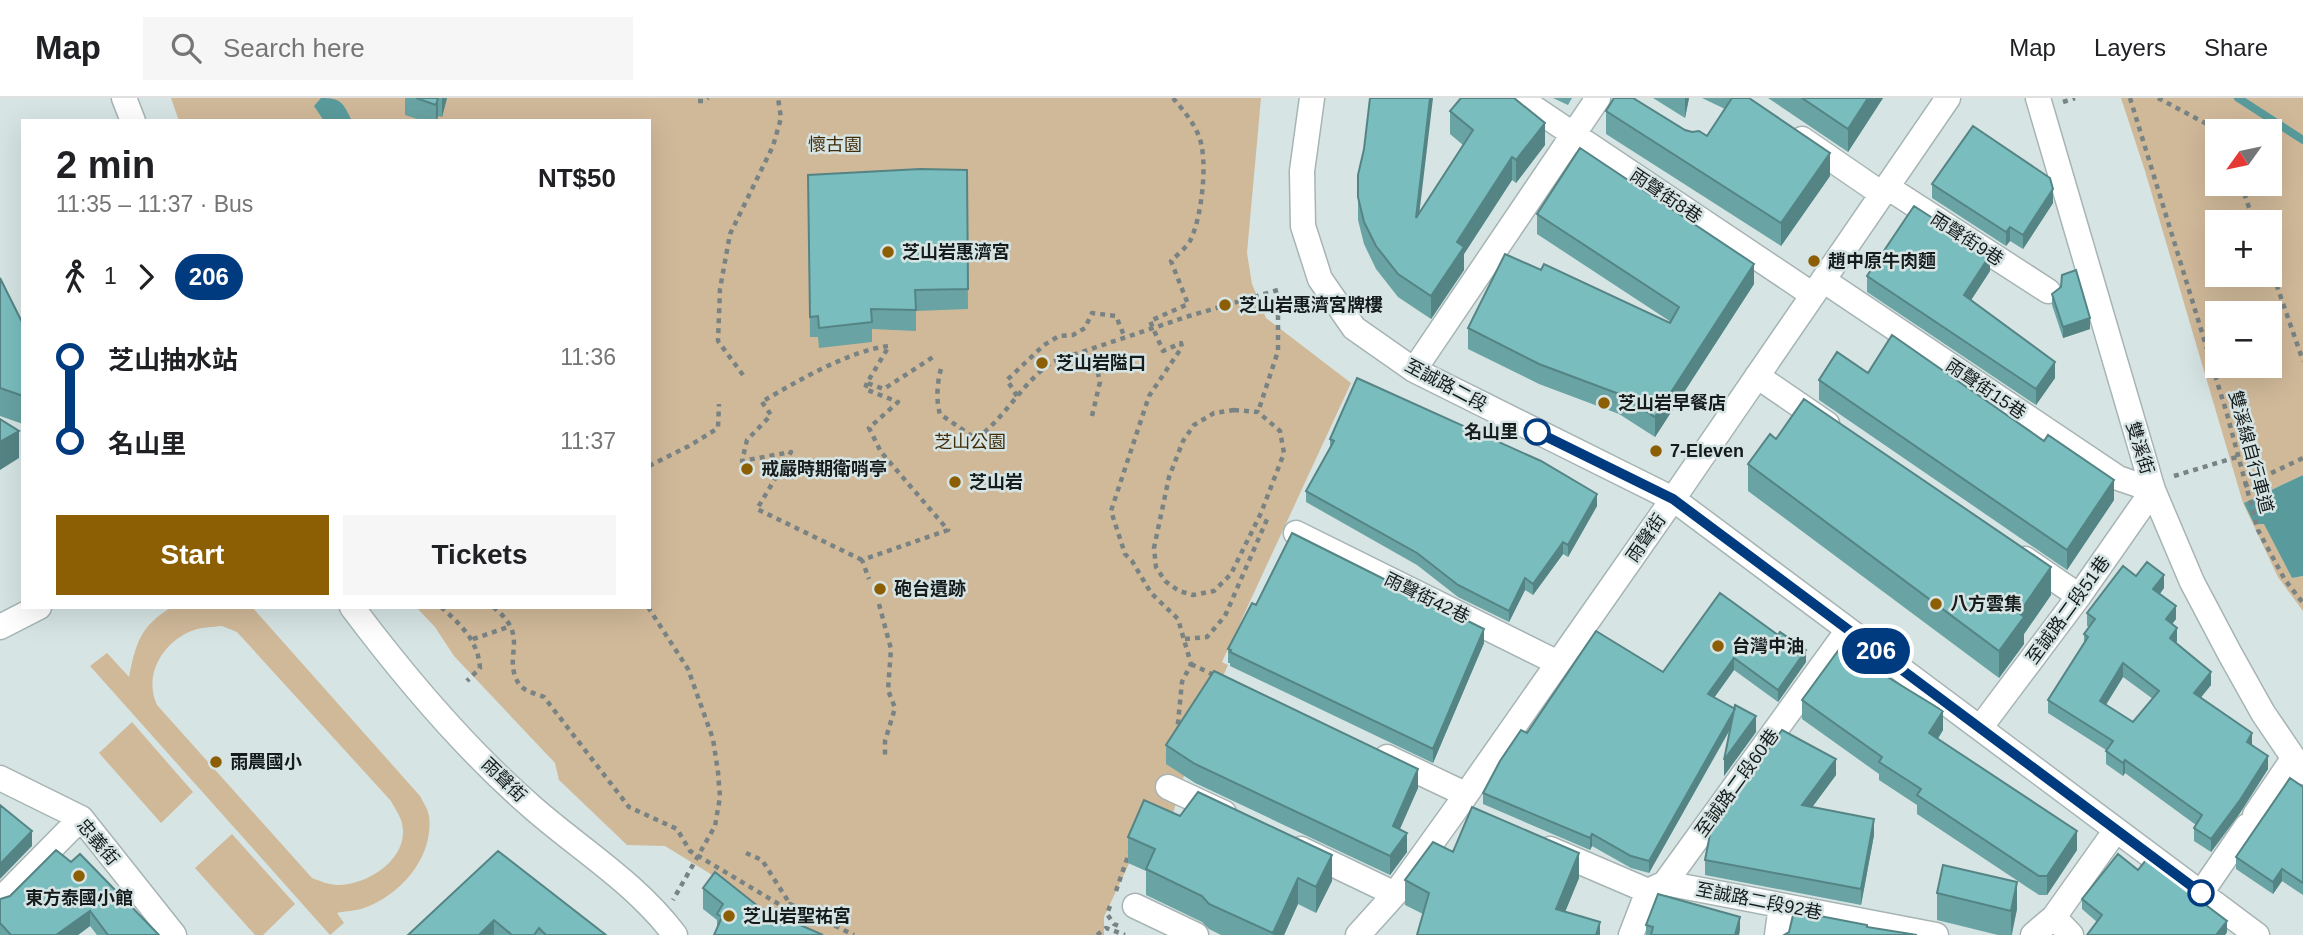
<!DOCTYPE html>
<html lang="en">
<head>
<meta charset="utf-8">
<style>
  :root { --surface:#fff; --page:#f6f6f6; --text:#202124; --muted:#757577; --line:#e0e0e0; --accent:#8d5f05 }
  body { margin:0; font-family:Helvetica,"Noto Sans TC",sans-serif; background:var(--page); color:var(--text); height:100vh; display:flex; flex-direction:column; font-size:26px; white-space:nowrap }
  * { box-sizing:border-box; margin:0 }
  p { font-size:23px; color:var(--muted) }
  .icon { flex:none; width:38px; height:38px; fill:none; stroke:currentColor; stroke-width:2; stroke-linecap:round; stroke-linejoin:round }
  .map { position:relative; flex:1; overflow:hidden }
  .drawer { position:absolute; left:21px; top:21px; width:630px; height:490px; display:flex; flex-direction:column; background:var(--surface); border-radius:0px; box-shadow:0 7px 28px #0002 }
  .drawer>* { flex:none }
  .badge { padding:0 14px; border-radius:23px; font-size:24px; line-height:46px }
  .needle { width:46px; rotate:237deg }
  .controls { position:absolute; left:2205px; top:21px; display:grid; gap:14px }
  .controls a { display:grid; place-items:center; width:77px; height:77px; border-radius:0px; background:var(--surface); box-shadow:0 7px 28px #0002; font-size:35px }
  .map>.badge { position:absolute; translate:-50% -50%; box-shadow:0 0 0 4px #fff }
  .legs { display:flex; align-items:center; gap:10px; height:77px; padding:0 35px; font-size:23px }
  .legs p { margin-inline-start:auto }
  .head { display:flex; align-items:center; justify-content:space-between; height:119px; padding:0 35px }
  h1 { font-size:38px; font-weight:700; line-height:52px }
  .button { display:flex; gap:14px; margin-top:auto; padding:14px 35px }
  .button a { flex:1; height:80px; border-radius:0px; background:var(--accent); color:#fff; font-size:28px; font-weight:700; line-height:80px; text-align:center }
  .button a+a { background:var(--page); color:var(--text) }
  ul { padding:0 35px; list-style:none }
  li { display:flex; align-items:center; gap:24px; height:84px; font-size:26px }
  li i { display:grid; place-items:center; width:10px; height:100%; margin:0 9px; background:currentColor }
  li i::after { content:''; width:18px; height:18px; margin:-9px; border:5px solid; border-radius:50%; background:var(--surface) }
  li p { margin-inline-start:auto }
  li:first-child i { background:linear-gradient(#0000 50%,currentColor 0) }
  li:last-child i { background:linear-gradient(currentColor 50%,#0000 0) }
  header { display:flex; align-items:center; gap:42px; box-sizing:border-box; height:98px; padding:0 35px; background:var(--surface); border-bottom:2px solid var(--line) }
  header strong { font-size:33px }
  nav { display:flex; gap:38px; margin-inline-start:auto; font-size:24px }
  .search { width:490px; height:63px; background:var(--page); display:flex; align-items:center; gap:18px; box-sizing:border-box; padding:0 24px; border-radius:0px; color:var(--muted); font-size:26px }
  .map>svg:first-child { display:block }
  .green { fill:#d0b999; fill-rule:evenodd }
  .water { fill:#599b9c }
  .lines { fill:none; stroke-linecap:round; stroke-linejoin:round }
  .stream { stroke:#599b9c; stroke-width:8 }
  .minor-casing { stroke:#a7b4b4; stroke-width:27 }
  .path { stroke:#798383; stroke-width:4.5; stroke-dasharray:5 5; stroke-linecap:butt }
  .minor { stroke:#fff; stroke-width:24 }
  .path-bridge { stroke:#798383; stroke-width:4.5; stroke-dasharray:5 5; stroke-linecap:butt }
  .wall { fill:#69a3a3; fill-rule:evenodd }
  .shaded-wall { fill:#558485 }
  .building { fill:#7abdbe; stroke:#558485; stroke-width:2; fill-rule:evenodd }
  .line-1-casing { stroke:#fff; stroke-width:16 }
  .line-1 { stroke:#003b80; stroke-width:10 }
  .poi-dot { fill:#8d5f05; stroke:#d6e4e4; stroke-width:2.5 }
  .stop-1-dot { fill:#fff; stroke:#003b80; stroke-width:3.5 }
  .labels { text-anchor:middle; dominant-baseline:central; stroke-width:5; stroke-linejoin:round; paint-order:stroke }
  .park-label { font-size:18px; fill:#412c08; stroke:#d6e4e4 }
  .street-label { font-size:18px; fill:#161b1b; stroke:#d6e4e4 }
  .poi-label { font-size:18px; font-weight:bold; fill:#161b1b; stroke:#d6e4e4; text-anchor:start }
  .stop-label { font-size:18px; font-weight:bold; fill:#161b1b; stroke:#d6e4e4; text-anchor:end }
</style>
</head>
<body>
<header>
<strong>Map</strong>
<div class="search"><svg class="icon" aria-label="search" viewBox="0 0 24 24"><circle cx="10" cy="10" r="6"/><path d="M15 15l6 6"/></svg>Search here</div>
<nav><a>Map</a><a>Layers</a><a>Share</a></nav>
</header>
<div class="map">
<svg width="2303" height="837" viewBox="0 0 2303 837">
  <rect width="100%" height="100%" fill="#d6e4e4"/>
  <path class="green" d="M171,0H1261L1247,155L1252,186L1266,220L1351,285L1222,564L1228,567L1194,644L1169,729L1148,725L1104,819V837H788L709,775L665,748L627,747L559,682L555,665L454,558L435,529L416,509H649V23H179Z
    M2121,0H2303V377L2244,405L2264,425L2292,480L2303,478V513L2278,479L2243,405L2145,73ZM2217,33H2270V86H2217ZM2217,124H2270V177H2217ZM2217,215H2270V268H2217Z
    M172,509H252L420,698C423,704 428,711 429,718C434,759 401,797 364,810C356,813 345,813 337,815L344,825L330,837L90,568L107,555L129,579C136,545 140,528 172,509ZM222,528L237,534L391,703C394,709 399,716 401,722C413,758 369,787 338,787C329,787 320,783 312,780L157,607C143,577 163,543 194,532C203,529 213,529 222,528Z
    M132,624L193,694L161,725L99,655Z
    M232,736L295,806L263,837H255L195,770Z"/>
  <path class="water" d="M321,0C342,0 343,5 352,23H324L314,8Z
    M2303,377V478L2292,480L2264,426H2254L2244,405Z"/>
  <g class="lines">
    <path class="stream" d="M2238,0L2303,42"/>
    <g class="minor-casing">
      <path id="minor" d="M124,0L133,23
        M1312,0L1302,73L1303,128L1320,181L1354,230L1414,272L1673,401L2257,837
        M1519,0L1813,197
        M2038,0L2153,392L2192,484L2230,556L2263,615L2303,674
        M1802,41L1882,96
        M1887,89L2048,193
        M1823,182L2118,380L2153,392L2079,498L1980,630
        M1414,272L1598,0
        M1757,278L1827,326
        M1296,435L1558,565
        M2025,461L2079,498
        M352,509C406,581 465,651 533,710C581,752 636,785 675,837
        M0,529L39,509
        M1387,659L1465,696
        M0,680L81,720L174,837
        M1168,689L1224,715
        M2255,717L2293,661
        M1301,751L1395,796
        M1550,751L1648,793
        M1665,785L1936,837
        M2201,795L2247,728
        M0,802L81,720
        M1135,808L1196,837
        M2054,819L2071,837
        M1358,837L1395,796L1456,711L1673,401L1948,0
        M1631,837L1648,793L1665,785L1848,532
        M1777,837L1781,808
        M2033,837L2054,819L2116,732"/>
    </g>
    <path class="path" d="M1173,0C1182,11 1192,22 1198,36C1209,59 1202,120 1190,143C1186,150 1177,157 1171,163L1188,206L1150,223L1163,253L1181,245L1182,249L1149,298L1111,413L1125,456L1132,463L1151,495L1178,521L1191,566L1182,584L1177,635
      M2130,0L2227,316L2258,432L2285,482L2303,505
      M2158,0L2220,33
      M698,3H705L708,0
      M2063,4L2075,0
      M2241,86L2254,124
      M2270,168L2303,263
      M941,271C937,284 936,304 940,316L976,341C1005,320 1022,285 1052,264L1189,218L1278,192V253L1258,314
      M743,277L718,243L720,191L730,136L773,48L781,20L778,0
      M867,285L865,291L898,304L869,330L881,354L948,432L862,462L869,481
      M1017,298L1007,282L1044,247L1059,238L1073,237L1085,230L1092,215L1116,218L1125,240
      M765,302C799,282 851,252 889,248L867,285L884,291L936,257
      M762,304L771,317L747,342L742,363L791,354L757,411L862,462
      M1234,312L1258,314L1280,333L1284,355L1261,415L1231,476L1214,493L1193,497L1179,493L1165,483L1156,469L1154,450L1169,379L1183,343L1194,327L1214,315Z
      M1092,318L1100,284L1092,251
      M649,368L689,348L715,332L718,329L719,306
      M2174,378L2237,359
      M2244,388L2303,360
      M879,506L891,551L888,592L895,610L885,643V658
      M441,509C460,526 478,542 480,570L467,583
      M648,509L688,571L713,641L718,674L720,699L715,728L673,802
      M473,541L511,528
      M1185,541L1207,539L1225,518L1268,419
      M1191,566L1216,578
      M746,755L762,762L790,806
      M1116,793L1129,755
      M1110,808L1107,816L1114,826L1119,828
      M1097,837L1106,830L1125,837"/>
    <use href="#minor" class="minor"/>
    <path class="path-bridge" d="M493,509C532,539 501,558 519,586C524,593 536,596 544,599L629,709L677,731L690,753L787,811L790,806L854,837"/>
  </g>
  <path class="wall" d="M405,0H447L442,19L438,18L437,23H423L405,17Z
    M1553,0H1572L1568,7Z
    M1653,0H1689L1685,20Z
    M1702,0H1749L1830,78L1781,148L1606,36V13L1707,38L1725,11Z
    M1768,0H1883L1848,54Z
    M1450,13L1545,47L1516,85L1512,82L1464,156V172L1431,221L1398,199L1376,171L1364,146L1358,122V77L1364,51L1419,115L1463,47L1450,36Z
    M967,72L968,211L916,213V233L872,231V244L819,250L818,239H810L808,77Z
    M1932,86L2053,105L2023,151L2010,143L2006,148L1932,100Z
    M1537,116L1754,186L1655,339L1619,316L1539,286L1468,251V230L1670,225L1671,224L1537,136Z
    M1990,173L1971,202L2055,280L2036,307L1867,194V178Z
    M0,180L23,226V326L0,318Z
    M2052,196L2090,231L2063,240L2052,207Z
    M1868,275L2114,402L2067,472L1819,302V282Z
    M1330,341L1597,408L1568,459L1563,456L1533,497L1525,492L1509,524L1458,499L1417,467L1306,404V393L1330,349Z
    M1776,341L2051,497L2024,536V546L1999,580L1748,393V366Z
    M2136,478L2164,490L2160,496L2176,521L2172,526L2177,543L2176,545L2211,587L2201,599L2252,648L2268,671L2240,715L2211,754L2194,743V730L2196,727L2125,675L2123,678L2106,666V652L2048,615V602L2084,545V536L2089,529L2087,528V515ZM2123,579L2153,601L2133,624L2106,607Z
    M1720,495L1806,564L1778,604L1734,572L1714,600L1756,634L1724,678L1731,630L1649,775L1631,770L1592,748L1590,752L1483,706V695L1527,635L1663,574Z
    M1256,507L1484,545L1433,665L1230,568V565H1228V551Z
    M1802,602L1943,632L1938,641L2077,752L2047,797H2039L1917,716V707L1879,682V676L1802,621Z
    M1166,647L1418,690L1399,731L1407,754L1390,777L1195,685L1166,666Z
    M1836,677L1812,709L1874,737L1861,807L1705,777V762Z
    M2303,689V797L2282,783L2273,796L2236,771V759Z
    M1180,718L1332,783L1316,815L1298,806L1284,837H1221L1209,831L1202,824L1146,797V773L1128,765V739Z
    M56,752L159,837H97L90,828L78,837H0V801L10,798Z
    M498,753L606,837H408Z
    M1453,754L1579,780L1565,814L1600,837L1423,816L1405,807V782Z
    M2138,772L2227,834L2225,837H2087L2097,824L2082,811V801Z
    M703,790L759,809L717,829V822L703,811Z
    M1937,795L2017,811L2012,837H1998L1937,822Z
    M1646,827L1740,831L1739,837H1646Z"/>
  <path class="shaded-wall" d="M438,0V18L437,23H436V7Z
    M442,0H447L442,19Z
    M1430,0H1433L1416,143V120Z
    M1685,0H1689L1685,20Z
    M1868,0H1883L1848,54V31Z
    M1545,25V47L1516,85V62Z
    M1830,55V78L1781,148V125Z
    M1512,59V82L1464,156V172L1431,221V198L1457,144Z
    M2053,91V105L2023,151V137Z
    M2010,129V143L2006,148V134Z
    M1990,157V173L1964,213V197Z
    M1754,166V186L1655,339V319Z
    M2090,220V231L2063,240V229Z
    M2055,264V280L2036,307V291Z
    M19,333V360L0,372V344Z
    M2114,382V402L2067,472V452Z
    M1597,396V408L1568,459V447Z
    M1563,444V456L1533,497V486Z
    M2051,469V497L2024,536V546L1999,580V553L2019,515Z
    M2164,477V490L2153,504V491Z
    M1525,480V492L1509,524V513Z
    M2176,508V521L2166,534V521Z
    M2177,530V543L2170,553V540Z
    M1484,531V545L1433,665V651Z
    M1806,552V564L1778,604V592Z
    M1734,560V572L1708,608V596Z
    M2123,565V579L2100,616V603Z
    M2211,574V587L2194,608V595Z
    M1735,611V622L1649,775V763Z
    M1943,613V632L1929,654V635Z
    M1756,618V634L1724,678V662Z
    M2252,635V648L2247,644Z
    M2268,658V671L2240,715L2211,754V741Z
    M1836,661V677L1802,723V707Z
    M2125,662V675L2123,678V665Z
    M1418,671V690L1393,747V728Z
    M1874,721V737L1861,807V791Z
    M32,733V748L0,781V766Z
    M2077,733V752L2047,797V778Z
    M1407,735V754L1390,777V758Z
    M1592,736V748L1590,752V740Z
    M1579,755V780L1556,836V811Z
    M1332,757V783L1316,815V789Z
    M2282,771V783L2273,796V784Z
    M1298,780V806L1284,837H1273Z
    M2017,784V811L2011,837V813Z
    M90,813V828L78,837H56Z
    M1740,819V831L1739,837H1735Z
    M494,822V837H479Z
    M2227,823V834L2225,837H2216Z
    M1600,824V837H1596Z"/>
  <path class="building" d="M416,0H438L436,7Z
    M1370,0H1430L1416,120L1473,32L1450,13L1461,0H1514L1545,25L1516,62L1512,59L1457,144L1464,149L1431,198L1398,176L1376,148L1364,124L1358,99V77L1364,51Z
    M1614,0H1633L1685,32L1692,34L1699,33L1707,38L1732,0H1749L1830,55L1781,125L1606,13Z
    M1802,0H1868L1848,31Z
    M1973,28L2050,80L2053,91L2023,137L2010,129L2006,134L1932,86Z
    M1580,50L1754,166L1655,319L1619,296L1539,266L1468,230L1505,156L1541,172L1544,166L1670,225L1679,209L1537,116Z
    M920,71L967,72L968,191L915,192L916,212L871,211L872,224L819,230L818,218L810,219L808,77Z
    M1914,108L1990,157L1964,197L2055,264L2036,291L1867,178Z
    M2076,172L2090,220L2063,229L2052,196L2061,189L2062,177Z
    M0,180L23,226V298L0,290Z
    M1892,237L2044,343L2048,337L2114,382L2067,452L1819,282L1837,254L1868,275Z
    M1357,280L1541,363L1597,396L1568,447L1563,444L1533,486L1525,480L1509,513L1458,487L1417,455L1306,393L1334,343L1330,341Z
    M1804,301L2051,469L2019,515L2024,519L1999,553L1748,366L1770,336L1776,341Z
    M0,321L19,333L0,344Z
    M1292,435L1484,531L1433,651L1230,554L1231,552L1228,551L1252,505L1256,507Z
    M2147,464L2164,477L2153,491L2176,508L2166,521L2177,530L2170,540L2211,574L2194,595L2252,635L2247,644L2268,658L2240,702L2211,741L2194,730L2202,717L2125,662L2123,665L2106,653L2113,643L2048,602L2088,539L2084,536L2095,521L2087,515L2123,468L2136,478ZM2123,565L2159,593L2133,624L2100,603Z
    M1720,495L1778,537L1780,534L1806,552L1778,592L1734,560L1708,596L1735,611L1649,763L1631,758L1592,736L1590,740L1483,695L1500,663L1521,632L1527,635L1596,533L1663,574Z
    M1840,550L1943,613L1929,635L2077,733L2047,778H2039L1917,697L1921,691L1879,664L1882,659L1802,602Z
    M1214,573L1418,671L1393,728L1407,735L1390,758L1195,666L1166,647Z
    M1735,607L1756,618L1724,662Z
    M1782,632L1836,661L1802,707L1874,721L1861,791L1705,762L1711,731Z
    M2290,680L2303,689V785L2282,771L2273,784L2236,759Z
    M1198,694L1332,757L1316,789L1298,780L1273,835L1209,806L1202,798L1146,771L1155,751L1128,739L1144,702L1180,718Z
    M0,707L32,733L0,766Z
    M1472,709L1579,755L1556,811L1600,824L1596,837H1417L1429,795L1405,782L1433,744L1453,754Z
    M56,752L71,764L80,756L159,837H108L90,813L56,837H11L0,825V801L10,798Z
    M498,753L606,837H546L539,830L534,837H512L494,822L479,837H408Z
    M2118,756L2138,772L2146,762L2227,823L2216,837H2087L2102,817L2082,801Z
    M1943,767L2017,784L2011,813L1937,795Z
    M715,774L759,809L823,837H714L722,819L717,816L723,806L703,790Z
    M1658,796L1740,819L1735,837H1651L1653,829L1646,827Z
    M1794,813L1867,827V829L1917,837H1784L1789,834Z"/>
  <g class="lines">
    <g class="line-1-casing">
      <path id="line-1" d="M1537,334L1673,401L2201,795"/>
    </g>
    <use href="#line-1" class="line-1"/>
  </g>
  <g class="poi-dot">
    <circle cx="888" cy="154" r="7"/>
    <circle cx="1814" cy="163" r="7"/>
    <circle cx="1225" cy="207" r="7"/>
    <circle cx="1042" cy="265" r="7"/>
    <circle cx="1604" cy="305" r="7"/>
    <circle cx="1656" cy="353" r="7"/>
    <circle cx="747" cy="371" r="7"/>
    <circle cx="955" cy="384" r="7"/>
    <circle cx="880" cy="491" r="7"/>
    <circle cx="1936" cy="506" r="7"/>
    <circle cx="1718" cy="548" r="7"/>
    <circle cx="216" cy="664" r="7"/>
    <circle cx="79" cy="778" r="7"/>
    <circle cx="729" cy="818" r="7"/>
  </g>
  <g class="stop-1-dot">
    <circle cx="1537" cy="334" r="12"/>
    <circle cx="2201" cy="795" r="12"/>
  </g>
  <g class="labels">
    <g class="park-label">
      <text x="835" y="47">懷古園</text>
      <text x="970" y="344">芝山公園</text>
    </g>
    <g class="street-label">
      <text transform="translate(1666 98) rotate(34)">雨聲街8巷</text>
      <text transform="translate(1967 141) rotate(33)">雨聲街9巷</text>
      <text transform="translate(1446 287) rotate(28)">至誠路二段</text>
      <text transform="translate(1986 291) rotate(34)">雨聲街15巷</text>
      <text transform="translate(2140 350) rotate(73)">雙溪街</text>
      <text transform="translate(2251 354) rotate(75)">雙溪線自行車道</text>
      <text transform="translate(1646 440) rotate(-55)">雨聲街</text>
      <text transform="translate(1427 500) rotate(26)">雨聲街42巷</text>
      <text transform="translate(2068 512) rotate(-54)">至誠路二段51巷</text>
      <text transform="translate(504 682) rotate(44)">雨聲街</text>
      <text transform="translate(1737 685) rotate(-54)">至誠路二段60巷</text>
      <text transform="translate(98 744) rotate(50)">忠義街</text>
      <text transform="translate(1759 803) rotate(11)">至誠路二段92巷</text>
    </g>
    <g class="poi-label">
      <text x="902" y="154">芝山岩惠濟宮</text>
      <text x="1828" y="163">趙中原牛肉麵</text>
      <text x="1239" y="207">芝山岩惠濟宮牌樓</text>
      <text x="1056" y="265">芝山岩隘口</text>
      <text x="1618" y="305">芝山岩早餐店</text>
      <text x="1670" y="353">7-Eleven</text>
      <text x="761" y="371">戒嚴時期衛哨亭</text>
      <text x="969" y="384">芝山岩</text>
      <text x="894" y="491">砲台遺跡</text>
      <text x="1950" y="506">八方雲集</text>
      <text x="1732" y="548">台灣中油</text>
      <text x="230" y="664">雨農國小</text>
      <text x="79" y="800" text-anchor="middle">東方泰國小館</text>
      <text x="743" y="818">芝山岩聖祐宮</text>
    </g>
    <g class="stop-label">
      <text x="1518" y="334">名山里</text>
    </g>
  </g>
</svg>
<div class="controls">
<a><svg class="needle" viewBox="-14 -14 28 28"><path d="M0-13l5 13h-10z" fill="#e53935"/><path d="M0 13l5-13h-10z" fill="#757577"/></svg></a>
<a>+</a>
<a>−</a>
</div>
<b class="badge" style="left:1876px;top:553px;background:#003b80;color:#fff">206</b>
<section class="drawer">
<div class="head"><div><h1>2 min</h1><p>11:35 – 11:37 · Bus</p></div><b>NT$50</b></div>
<div class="legs"><svg class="icon" aria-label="walk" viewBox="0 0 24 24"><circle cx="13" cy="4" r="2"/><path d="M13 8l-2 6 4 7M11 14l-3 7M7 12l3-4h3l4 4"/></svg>1<svg class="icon" aria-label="forward" viewBox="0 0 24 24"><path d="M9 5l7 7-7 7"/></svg><b class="badge" style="background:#003b80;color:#fff">206</b></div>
<ul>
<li><i style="color:#003b80"></i><b>芝山抽水站</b><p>11:36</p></li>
<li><i style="color:#003b80"></i><b>名山里</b><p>11:37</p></li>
</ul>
<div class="button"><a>Start</a><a>Tickets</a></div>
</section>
</div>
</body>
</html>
